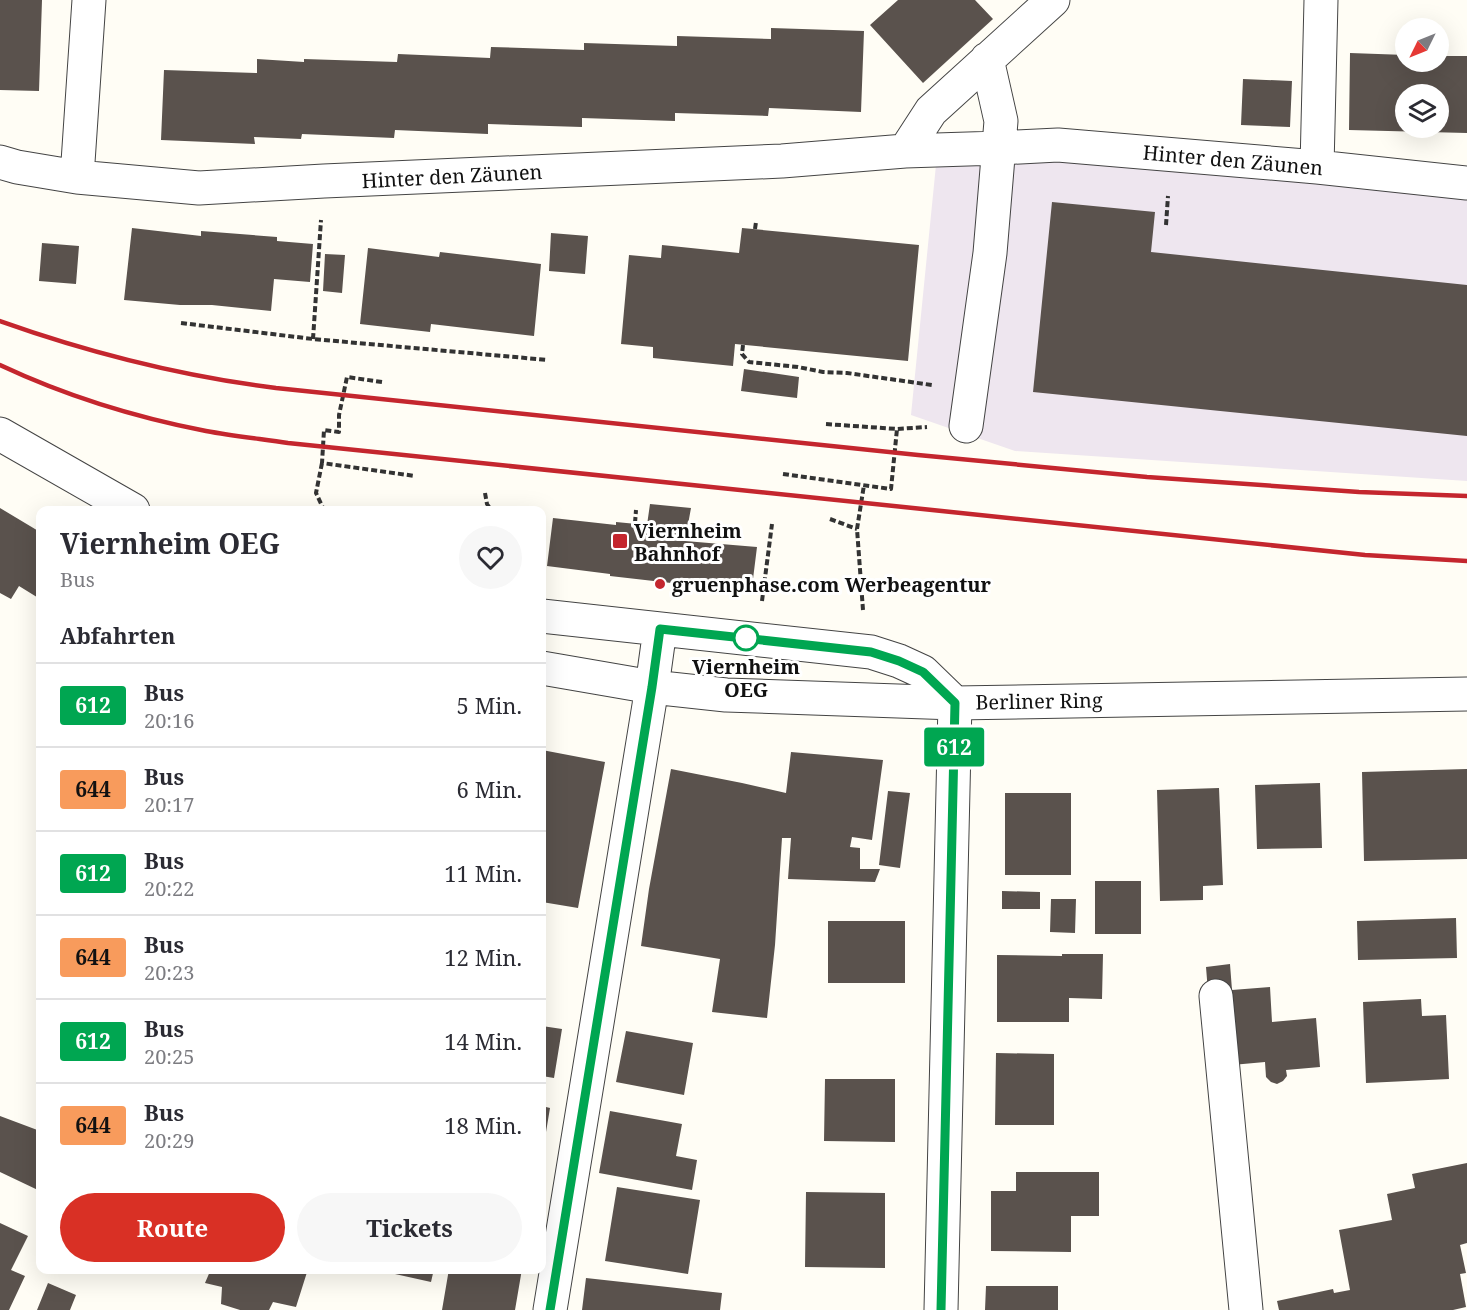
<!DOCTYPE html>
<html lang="de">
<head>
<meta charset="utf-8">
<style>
  :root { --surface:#fff; --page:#f7f7f7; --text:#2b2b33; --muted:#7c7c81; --line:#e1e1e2; --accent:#d93025 }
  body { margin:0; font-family:"Noto Serif",serif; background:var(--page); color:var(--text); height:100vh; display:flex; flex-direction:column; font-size:22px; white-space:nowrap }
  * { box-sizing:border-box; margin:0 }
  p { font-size:20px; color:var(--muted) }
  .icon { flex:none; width:33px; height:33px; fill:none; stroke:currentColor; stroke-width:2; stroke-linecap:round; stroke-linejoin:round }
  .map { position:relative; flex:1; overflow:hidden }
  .drawer { position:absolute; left:36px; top:506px; width:510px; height:768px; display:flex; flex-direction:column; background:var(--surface); border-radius:12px; box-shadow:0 6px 24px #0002 }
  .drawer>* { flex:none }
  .badge { padding:0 12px; border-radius:4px; font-size:21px; line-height:39px }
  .needle { width:39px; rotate:227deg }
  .fabs { position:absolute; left:1395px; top:18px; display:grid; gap:12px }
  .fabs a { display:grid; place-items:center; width:54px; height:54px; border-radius:50%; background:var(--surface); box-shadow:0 6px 24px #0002; font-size:30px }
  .map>.badge { position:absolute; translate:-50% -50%; box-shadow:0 0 0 3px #fff }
  h2 { padding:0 24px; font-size:22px; line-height:54px }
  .round { display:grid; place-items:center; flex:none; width:63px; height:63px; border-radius:32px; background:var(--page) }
  .overview { display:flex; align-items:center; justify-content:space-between; height:102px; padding:0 24px }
  h1 { font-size:28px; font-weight:700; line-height:45px }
  .cta { display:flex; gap:12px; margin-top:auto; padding:12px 24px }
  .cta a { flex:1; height:69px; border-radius:36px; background:var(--accent); color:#fff; font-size:24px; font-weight:700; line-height:69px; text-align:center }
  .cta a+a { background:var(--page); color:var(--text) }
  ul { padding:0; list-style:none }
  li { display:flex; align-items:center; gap:18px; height:84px; padding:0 24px; border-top:2px solid var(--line) }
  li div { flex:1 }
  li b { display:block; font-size:22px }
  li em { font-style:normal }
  li .badge { min-width:66px; font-weight:700; text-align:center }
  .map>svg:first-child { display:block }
  .industrial { fill:#eee6ef }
  .building { fill:#5a524d; fill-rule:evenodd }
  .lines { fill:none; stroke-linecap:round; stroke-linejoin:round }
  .minor-casing { stroke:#444; stroke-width:35 }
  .path { stroke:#333; stroke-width:4; stroke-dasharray:6 3; stroke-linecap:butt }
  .minor { stroke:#fff; stroke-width:33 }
  .rail { stroke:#c4262e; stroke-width:4.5 }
  .line-casing { stroke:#fff; stroke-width:14 }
  .line { stroke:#00a651; stroke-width:9 }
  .poi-dot { fill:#c4262e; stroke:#fff; stroke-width:2 }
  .stop-dot { fill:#fff; stroke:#00a651; stroke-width:3 }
  .labels { text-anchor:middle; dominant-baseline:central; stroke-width:6; stroke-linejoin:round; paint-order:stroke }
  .street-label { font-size:20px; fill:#111; stroke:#fff }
  .poi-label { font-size:20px; font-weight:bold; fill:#111; stroke:#fff; text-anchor:start }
  .stop-label { font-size:20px; font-weight:bold; fill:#111; stroke:#fff }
</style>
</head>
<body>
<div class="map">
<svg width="1467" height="1310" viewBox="0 0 1467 1310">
  <rect width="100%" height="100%" fill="#fffdf5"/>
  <path class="industrial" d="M1034,129L1467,166V481L1015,451L911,415L939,135Z"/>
  <path class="building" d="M0,0H42L39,91L0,90Z
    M898,0H975L993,19L923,83L870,25Z
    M771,28L864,31L861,112L769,108L768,116L675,113V121L582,118V127L488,124V134L395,130L394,138L302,134L301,139L254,137L255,144L161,140L164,70L257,73V59L304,62V59L397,62L398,54L490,58L491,47L584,50V43L677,46V36L771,39Z
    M1350,53L1406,55V62H1438V56H1467V133L1349,130ZM1406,94H1438V128H1406Z
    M1243,79L1292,81L1290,127L1241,125Z
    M1052,202L1155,212L1151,252L1467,285V436L1033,392Z
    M132,228L201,236V231L277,237V241L313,244L310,282L274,279L271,311L212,305H180L124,300Z
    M742,228L919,245L908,361L735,344L733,366L653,358V347L621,344L629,255L661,258L662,245L739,253Z
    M551,233L588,236L585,274L549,271Z
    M42,243L79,246L76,284L39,281Z
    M368,248L439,257L440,252L541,264L534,336L431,324L430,332L360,324Z
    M325,254L345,255L342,293L323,291Z
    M744,369L799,377L797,398L741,391Z
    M650,504L691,508L685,541L757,547L752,587L681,580L680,584L610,576V574L547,566L553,518L616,525V522L647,525Z
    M0,508L40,532V599L19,586L11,599L0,593Z
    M542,750L605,762L578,908L542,902Z
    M791,752L883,760L872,840L852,837L850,847L860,848V869H880L875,882L788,879L791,838H782L775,945L767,1018L712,1012L720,959L641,946L649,889L671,769L742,783L786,793Z
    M1467,769V859L1364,861L1362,772Z
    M1320,783L1322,848L1257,849L1255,785Z
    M1219,788L1223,885L1203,886V900L1160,901L1157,790Z
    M888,791L910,793L900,868L879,865Z
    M1005,793H1071V875H1005Z
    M1095,881H1141V934H1095Z
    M1002,891L1040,892V909H1002Z
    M1051,899H1076L1075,933L1050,932Z
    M1456,918L1457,958L1358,960L1357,921Z
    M828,921H905V983H828Z
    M1062,954H1103L1102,999L1069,998V1022H997V955L1062,956Z
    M1230,964L1232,990L1270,987L1272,1022L1316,1018L1320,1067L1286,1070L1287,1076L1283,1081L1277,1084L1271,1082L1266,1077L1265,1062L1232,1065L1208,992L1206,967Z
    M1421,999L1422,1016L1446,1015L1449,1079L1366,1083L1363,1002Z
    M542,1026L562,1029L554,1078L542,1076Z
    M626,1031L693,1043L684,1095L616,1082Z
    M996,1053L1054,1054V1125H995Z
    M825,1079H895V1142L824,1141Z
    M542,1106L550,1108L543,1150H542Z
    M610,1111L682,1124L676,1156L697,1160L692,1190L599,1173Z
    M0,1116L40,1131V1191L0,1172Z
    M1467,1163V1243L1460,1245L1466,1273L1460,1274L1466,1307L1453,1310H1279L1277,1301L1333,1289L1334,1293L1350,1290L1339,1230L1392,1220L1387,1194L1415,1188L1412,1174Z
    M1016,1172H1099V1216H1071V1252L991,1251V1191H1016Z
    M617,1187L700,1200L688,1274L605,1261Z
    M806,1192L885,1193V1268L805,1267Z
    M0,1223L28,1236L11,1270L25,1276L9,1310H0Z
    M211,1269H308L296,1307L273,1302L269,1310H240L221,1304L222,1287L205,1283Z
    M396,1269H434L431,1282L395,1274Z
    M449,1269H522L515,1310H442Z
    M586,1278L722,1293L720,1310H582Z
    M48,1283L76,1295L70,1310H37Z
    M986,1286H1058V1310H985Z"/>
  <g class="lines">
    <g class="minor-casing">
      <path id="minor" d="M905,151L931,111L1053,0
        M0,162L17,167L77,177L199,188L324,181L782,161L905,151L999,148L1058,145L1317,167L1467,183
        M1317,167L1321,0
        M77,177L89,0
        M966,426L990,253L1001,121L987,59
        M0,434L133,510
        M542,616L871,652L899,661L923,672L955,703
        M542,668L652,687L726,695L955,703L1467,694
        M1216,996L1246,1310
        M550,1310L652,687L660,629
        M941,1310L955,703"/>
    </g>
    <path class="path" d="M1166,225L1168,196
      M755,229L756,222
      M181,323L313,339L548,360
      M313,339L321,220
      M743,345L742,354L749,362L798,367L823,372L847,373L932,385
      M382,382L347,377L339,415V432L324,430L322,463L415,476
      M826,424L897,429L927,427
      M322,463L316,493L324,510
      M783,474L891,489L897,429
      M485,493L487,504L491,510
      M830,519L857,529
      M635,523L636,510
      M762,601L772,524
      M863,610L857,529L864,485"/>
    <use href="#minor" class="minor"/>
    <path class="rail" d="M0,321C90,353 182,376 276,388L918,455L1147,477L1359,492L1467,496
      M0,365C66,396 134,417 206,431C233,436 261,439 288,443L1365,555L1467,561"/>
  </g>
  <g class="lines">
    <g class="line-casing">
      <path id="line" d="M550,1310L652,687L660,629L871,652L899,661L923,672L955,703L941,1310"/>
    </g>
    <use href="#line" class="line"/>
  </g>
  <g class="poi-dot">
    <rect x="612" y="533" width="16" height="16" rx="3"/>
    <circle cx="660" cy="584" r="6"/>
  </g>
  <circle class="stop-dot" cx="746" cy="638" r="12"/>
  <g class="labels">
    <g class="street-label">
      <text transform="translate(1233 160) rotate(5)">Hinter den Zäunen</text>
      <text transform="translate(452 176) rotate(-3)">Hinter den Zäunen</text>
      <text transform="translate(1039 701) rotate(-1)">Berliner Ring</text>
    </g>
    <g class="poi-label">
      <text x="634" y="530">Viernheim<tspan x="634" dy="23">Bahnhof</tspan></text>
      <text x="672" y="584">gruenphase.com Werbeagentur</text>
    </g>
    <g class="stop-label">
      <text x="746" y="666">Viernheim<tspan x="746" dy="23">OEG</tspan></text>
    </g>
  </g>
</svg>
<div class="fabs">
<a><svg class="needle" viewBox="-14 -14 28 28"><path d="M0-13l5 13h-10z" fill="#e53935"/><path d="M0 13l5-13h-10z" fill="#7c7c81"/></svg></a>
<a><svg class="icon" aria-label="layers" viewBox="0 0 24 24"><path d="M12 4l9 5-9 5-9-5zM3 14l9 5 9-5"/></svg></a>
</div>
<b class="badge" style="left:954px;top:747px;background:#00a651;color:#fff">612</b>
<section class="drawer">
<div class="overview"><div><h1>Viernheim OEG</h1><p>Bus</p></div><a class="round"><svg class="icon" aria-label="heart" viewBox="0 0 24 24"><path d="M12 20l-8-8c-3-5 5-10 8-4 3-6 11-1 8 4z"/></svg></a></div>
<h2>Abfahrten</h2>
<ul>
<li><span class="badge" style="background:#00a651;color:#fff">612</span><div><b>Bus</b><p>20:16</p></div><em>5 Min.</em></li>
<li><span class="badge" style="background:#f89b5c;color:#111">644</span><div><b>Bus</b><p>20:17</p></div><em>6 Min.</em></li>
<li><span class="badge" style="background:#00a651;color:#fff">612</span><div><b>Bus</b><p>20:22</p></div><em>11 Min.</em></li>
<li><span class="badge" style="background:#f89b5c;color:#111">644</span><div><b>Bus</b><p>20:23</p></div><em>12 Min.</em></li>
<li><span class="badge" style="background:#00a651;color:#fff">612</span><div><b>Bus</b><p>20:25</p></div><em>14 Min.</em></li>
<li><span class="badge" style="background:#f89b5c;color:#111">644</span><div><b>Bus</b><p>20:29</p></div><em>18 Min.</em></li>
</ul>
<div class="cta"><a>Route</a><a>Tickets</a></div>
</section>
</div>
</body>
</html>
